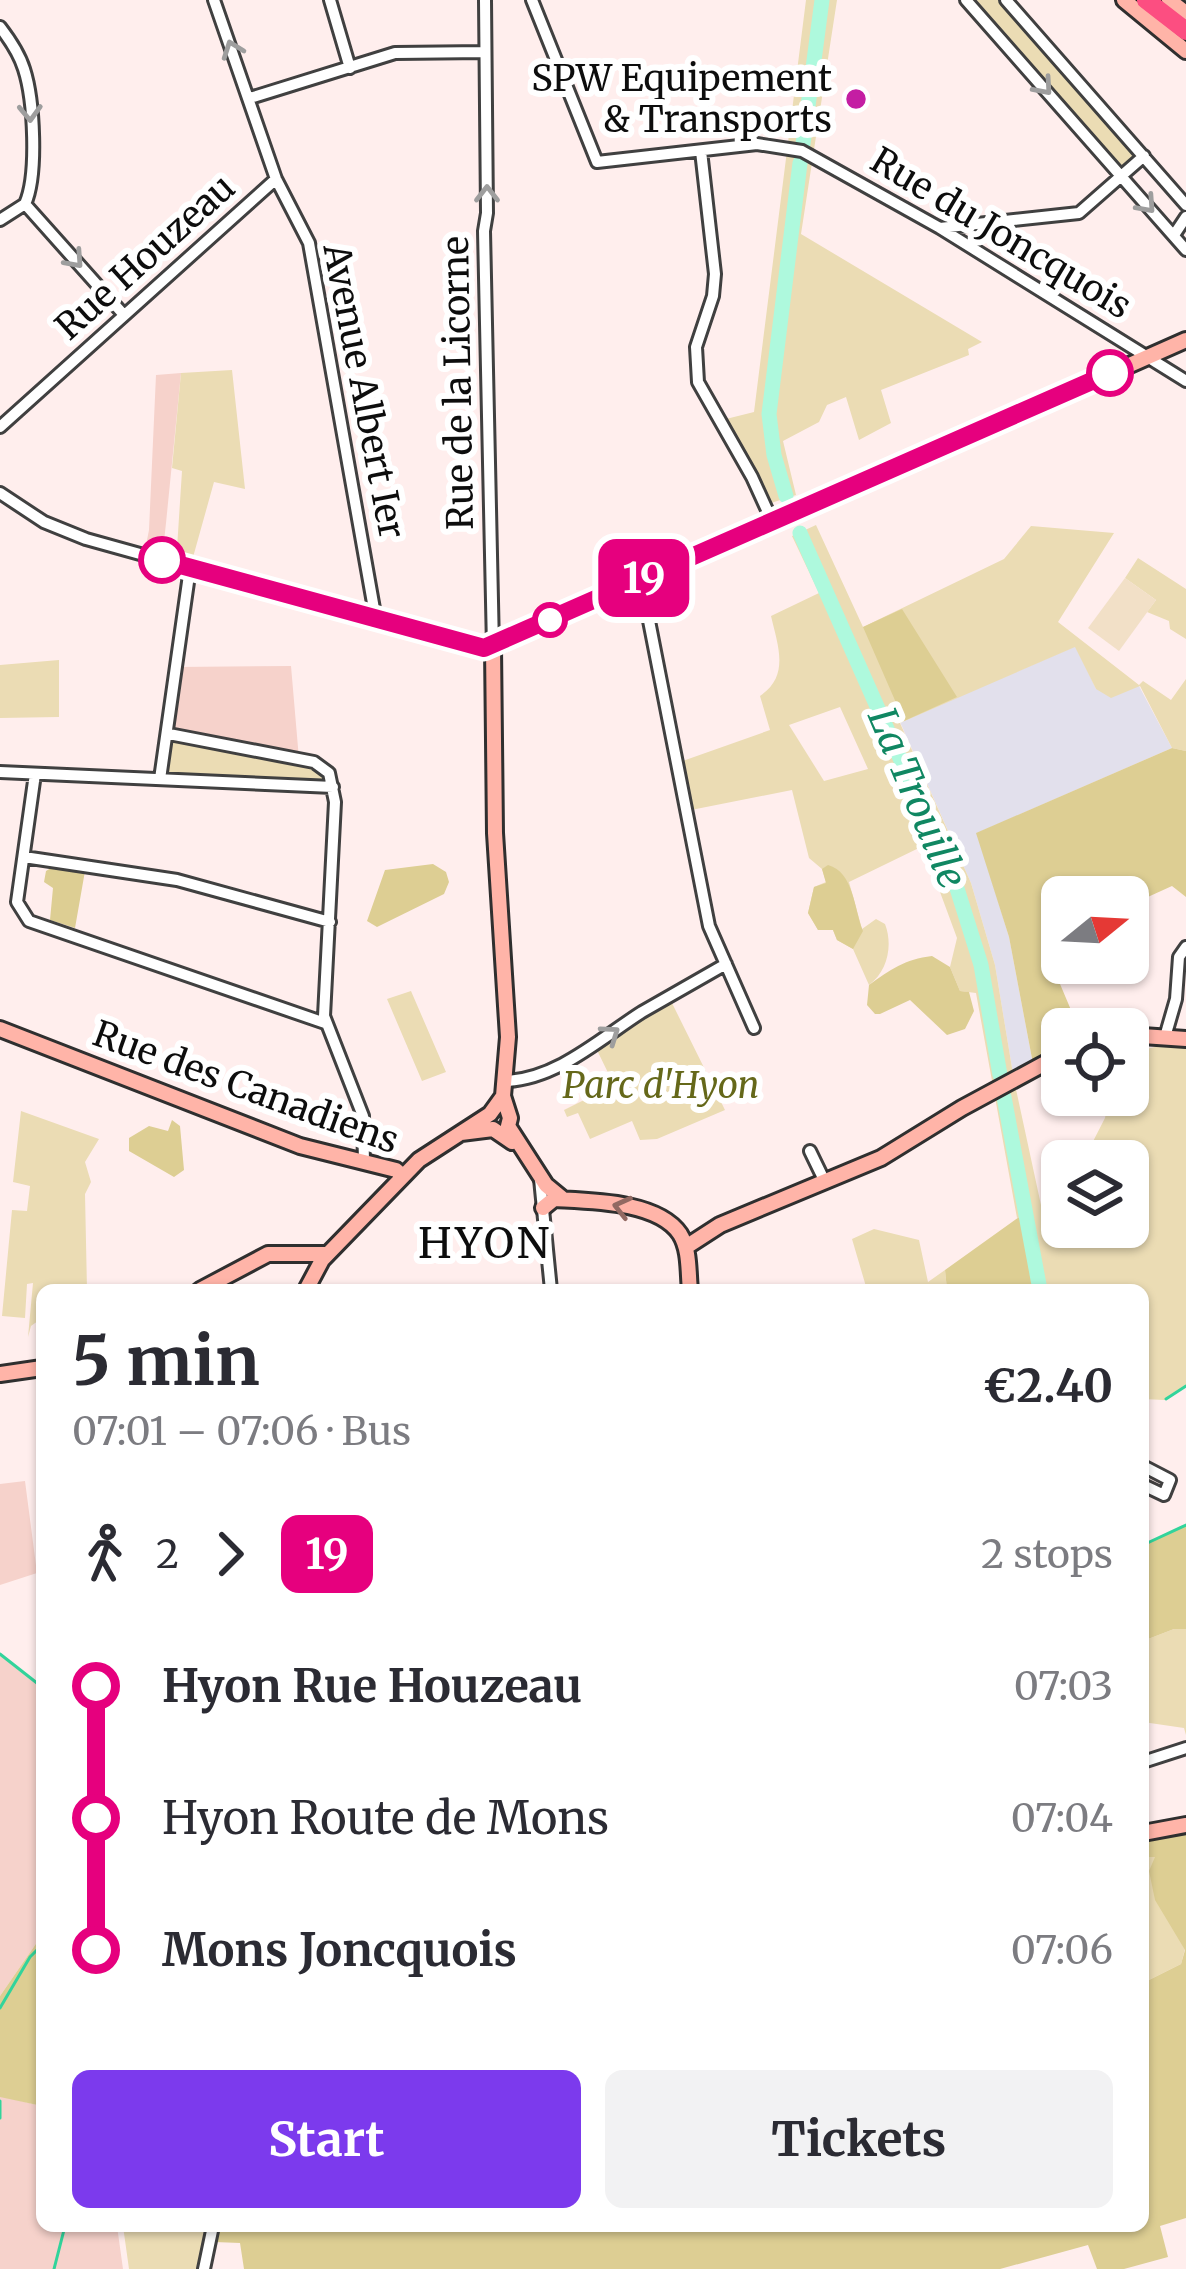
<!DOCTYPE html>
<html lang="en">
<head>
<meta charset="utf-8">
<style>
  :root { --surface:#fff; --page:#f2f2f3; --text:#2b2b33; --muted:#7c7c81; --accent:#7c3aed }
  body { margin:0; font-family:Merriweather,serif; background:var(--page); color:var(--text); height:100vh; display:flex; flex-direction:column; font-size:45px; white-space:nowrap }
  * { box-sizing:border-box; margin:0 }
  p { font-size:39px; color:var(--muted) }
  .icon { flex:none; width:66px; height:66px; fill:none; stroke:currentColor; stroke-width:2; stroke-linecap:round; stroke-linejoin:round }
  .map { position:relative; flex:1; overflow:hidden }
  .sheet { position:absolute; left:36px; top:1284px; width:1113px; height:948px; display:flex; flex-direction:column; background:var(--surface); border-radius:18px; box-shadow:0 3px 9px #0004 }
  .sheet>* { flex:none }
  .badge { padding:0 24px; border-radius:18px; font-size:42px; line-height:78px }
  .needle { width:78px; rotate:72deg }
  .fabs { position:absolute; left:1041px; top:876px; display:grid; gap:24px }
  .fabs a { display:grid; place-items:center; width:108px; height:108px; border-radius:18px; background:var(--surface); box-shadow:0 3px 9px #0004; font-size:60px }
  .map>.badge { position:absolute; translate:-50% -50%; box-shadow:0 0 0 6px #fff }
  .legs { display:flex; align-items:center; gap:18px; height:132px; padding:0 36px; font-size:39px }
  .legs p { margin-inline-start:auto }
  .summary { display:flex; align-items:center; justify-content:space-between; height:204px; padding:0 36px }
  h1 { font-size:66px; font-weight:700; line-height:90px }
  .primary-button { display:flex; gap:24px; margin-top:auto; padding:24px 36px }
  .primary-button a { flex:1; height:138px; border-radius:18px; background:var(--accent); color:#fff; font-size:48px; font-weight:700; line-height:138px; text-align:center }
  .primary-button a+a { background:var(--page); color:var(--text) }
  ul { padding:0 36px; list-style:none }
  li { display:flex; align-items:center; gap:42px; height:132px; font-size:45px }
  li i { display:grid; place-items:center; width:18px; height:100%; margin:0 15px; background:currentColor }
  li i::after { content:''; width:30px; height:30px; margin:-15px; border:9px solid; border-radius:50%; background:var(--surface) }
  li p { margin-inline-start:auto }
  li:first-child i { background:linear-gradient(#0000 50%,currentColor 0) }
  li:last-child i { background:linear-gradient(currentColor 50%,#0000 0) }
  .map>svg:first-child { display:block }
  .industrial { fill:#e2e0ec }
  .farmland { fill:#f6d2cb }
  .green { fill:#ebdcb4; fill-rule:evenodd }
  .forest { fill:#ddce93 }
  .pitch { fill:#f2e0c7 }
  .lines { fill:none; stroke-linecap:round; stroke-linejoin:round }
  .stream { stroke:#32d49b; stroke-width:3 }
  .river { stroke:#aef9dd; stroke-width:15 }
  .street-casing { stroke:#404040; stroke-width:16 }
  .secondary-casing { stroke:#2f2f2f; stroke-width:20 }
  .highway-casing { stroke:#1e1e1e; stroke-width:24 }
  .street { stroke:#fff; stroke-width:10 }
  .secondary { stroke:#ffb4a8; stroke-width:14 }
  .highway { stroke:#fc4e81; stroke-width:18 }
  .oneway { stroke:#9e9e9e }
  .oneway2 { stroke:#926962 }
  .line-1-casing { stroke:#fff; stroke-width:27 }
  .line-1 { stroke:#e6007e; stroke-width:18 }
  .poi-dot { fill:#c41ea3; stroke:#fff; stroke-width:4.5 }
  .stop-1-dot { fill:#fff; stroke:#e6007e; stroke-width:6 }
  .labels { text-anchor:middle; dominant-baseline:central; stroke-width:12; stroke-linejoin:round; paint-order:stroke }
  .poi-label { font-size:36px; fill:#0d0d0d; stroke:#fff; text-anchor:end }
  .street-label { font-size:36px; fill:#0d0d0d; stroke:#fff }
  .park-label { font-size:36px; font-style:italic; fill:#65681a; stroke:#fff }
  .water-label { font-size:39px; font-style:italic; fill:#108762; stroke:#fff }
  .quarter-label { font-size:42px; letter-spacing:3px; fill:#0d0d0d; stroke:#fff }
</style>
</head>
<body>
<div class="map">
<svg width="1186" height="2269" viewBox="0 0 1186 2269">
  <rect width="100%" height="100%" fill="#ffeeed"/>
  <path class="industrial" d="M1076,646L1096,689L1139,686L1172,748L977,833L1009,937L1034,1069L1014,1080L995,965L971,883L900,722Z"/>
  <path class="farmland" d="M181,373L166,523L162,560L144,555L149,530L156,375Z
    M291,666L299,759L169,734L177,667Z
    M25,1481L37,1573L0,1585V1484Z
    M0,1654L42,1687V1935L0,1996Z
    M0,2096L42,2106V2226H117L123,2269H0Z"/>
  <path class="green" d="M806,0H837L801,234L982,342L968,349L969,355L881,390L891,423L859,440L846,397L827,405L819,422L783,441L796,495L771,503L726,419L754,412Z
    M973,0H999L1135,154V160L1121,167Z
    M232,370L245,489L214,482L190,568L176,564L182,471L172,468L181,373Z
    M816,525L863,627L1004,559L1031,526L1114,533L1058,622L1139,685L1143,681L1171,700L1186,679V751L1172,748L1140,686L1111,698L1096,689L1075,647L900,723L971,883L995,965L1014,1080L1044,1219L1062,1196V1227H1128V1161H1083L1105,1118L1109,1095H1128V1053L1164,1045L1165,1037L1186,1039V1386L1164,1400L1143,1399V1290H1040L1026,1214L1017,1218L976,993L960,991L950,967L957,938L923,846L849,882L862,929L876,919L885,924C893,945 888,971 869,985L853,949L837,940L833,930H818L808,913L814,887L826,882L822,869L809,858L792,790L686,811L677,763L770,730L760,696C790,676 778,646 771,616L819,593L792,536ZM840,707L868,769L824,781L789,725Z
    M1138,558L1186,589V639L1170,629L1169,621L1147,612L1156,600L1125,578Z
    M59,660V717L0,718V665Z
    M169,734L319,763L331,779L324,787L160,779Z
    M411,991L446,1072L422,1081L387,999Z
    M669,997L725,1110L657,1139L640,1140L632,1121L590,1139L578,1113L567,1117L564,1110L614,1085L595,1046Z
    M21,1111L99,1139L85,1162L91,1182L85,1194L87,1290H75L74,1285L65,1286V1290H42V1318L31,1326L28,1337L33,1283L27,1284L25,1318L2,1316L12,1210L27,1211L30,1186L13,1182Z
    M874,1229L919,1240L928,1282L945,1270L947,1290H867L852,1239Z
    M1174,1629H1186V1735L1184,1728L1143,1722V1641Z
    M1143,1857H1156L1171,1922L1185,1949L1181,1964L1143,1983Z
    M123,2226H208L200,2269H129Z"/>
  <path class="forest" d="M902,609L957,697L904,721L863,627Z
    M1172,748L1186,751V897L1172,886L1128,906V897H1062V937L1044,946L1079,1029H1062V1054L1034,1069L1009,937L976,833Z
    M433,864L446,872L449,882L444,894L377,927L367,921L385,870Z
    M56,865L85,871L75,928L50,920L53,888L44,882L46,871Z
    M828,865C854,872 854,909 863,931L853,949L837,940L833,930H818L808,913L814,887L826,883L822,869Z
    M932,956L950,967L960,991L969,992L974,1011L965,1029L947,1035L910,1000L880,1014H875L867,1005L869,985C890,970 905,959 932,956Z
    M172,1120L180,1126L184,1170L174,1177L129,1151V1138L149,1126L168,1131Z
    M1026,1212L1040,1290H947L945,1270Z
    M1186,1525V1629H1174L1143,1641V1545Z
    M1186,1825V2218L1160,2226L1168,2257L1124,2269H1097L1088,2245L1000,2269H244L240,2243L215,2242L218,2226H1143V1983L1181,1964L1185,1950L1155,1900L1149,1871L1155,1857H1143V1833Z
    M42,1935V2106L0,2097V1996Z"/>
  <path class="pitch" d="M1125,578L1156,600L1119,651L1088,628Z"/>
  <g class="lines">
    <path class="stream" d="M1166,1399L1186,1386
      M1143,1545L1186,1525
      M0,1654L42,1687
      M0,2008L30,1957L42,1945
      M0,2101V2118
      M54,2269L65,2226"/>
    <path class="river" d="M803,144L822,0
      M786,496L774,455L769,414L800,163
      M800,533L955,882L981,965L1000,1075
      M1004,1097L1040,1290"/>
    <g class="street-casing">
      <path id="street" d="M214,0L276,179L309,243L376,620
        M330,0L350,68
        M532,0L597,162L757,144L802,151L940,228L1186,381
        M966,0L1186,250
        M1006,0L1186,205
        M0,27C10,40 19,53 24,69C34,100 38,175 25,204
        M250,98L395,53L485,52
        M701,151L715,274L713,296L696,347L698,382L752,477L773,523
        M25,204L124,315
        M0,220L25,204
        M940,228L1079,213L1144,156
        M1174,235L1186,217
        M0,427L276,179
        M0,493L44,522L86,539L467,645L493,647L484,231L487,213L485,0
        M641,580L709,926L754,1028
        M169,734L314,762L329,773L335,802L324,1016L363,1116L364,1162
        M0,772L333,787
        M35,774L17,902L29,921L325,1023
        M160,779L190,568
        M24,857L177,880L330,922
        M1165,1037L1176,999L1179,957L1186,947
        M506,1081C557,1079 601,1038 642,1012C670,996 698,980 726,964
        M810,1151L825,1182
        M540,1179L551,1290
        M1143,1466L1170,1480L1164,1495L1143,1485
        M1143,1762L1186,1748
        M204,2269L213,2226"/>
    </g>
    <g class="secondary-casing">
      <path id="secondary" d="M1124,0L1186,51
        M1169,0L1186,13
        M0,1029L300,1146L396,1170L403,1176
        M1128,1035L1186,1039
        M503,1096L510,1118L508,1126L546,1185L563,1199
        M461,1133L493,1129L512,1142
        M543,1208L554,1199C590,1201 658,1201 680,1234C690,1250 688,1272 690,1290
        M686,1247L720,1225L881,1158L962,1108L1062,1054
        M200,1290L268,1254H327
        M306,1290L322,1260L419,1160L490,1114L503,1096L508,1037L495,833L493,647L1186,340
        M0,1374L42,1368
        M1143,1833L1186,1825"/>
    </g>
    <g class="highway-casing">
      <path id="highway" d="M1146,0L1186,31"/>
    </g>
    <use href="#street" class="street"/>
    <use href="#secondary" class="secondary"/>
    <use href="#highway" class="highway"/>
  </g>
  <defs><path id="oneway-chevron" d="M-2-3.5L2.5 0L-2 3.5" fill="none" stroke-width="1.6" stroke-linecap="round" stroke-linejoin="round" transform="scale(3)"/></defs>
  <g class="oneway">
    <use href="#oneway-chevron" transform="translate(232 49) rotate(-110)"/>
    <use href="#oneway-chevron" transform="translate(1044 87) rotate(49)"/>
    <use href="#oneway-chevron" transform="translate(30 113) rotate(88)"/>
    <use href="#oneway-chevron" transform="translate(487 194) rotate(-90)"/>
    <use href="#oneway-chevron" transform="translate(1147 205) rotate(48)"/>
    <use href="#oneway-chevron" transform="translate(75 260) rotate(48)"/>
    <use href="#oneway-chevron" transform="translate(611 1034) rotate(-35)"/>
  </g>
  <use class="oneway2" href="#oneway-chevron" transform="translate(622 1207) rotate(-166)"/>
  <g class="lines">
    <g class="line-1-casing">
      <path id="line-1" d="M162,560L484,648L1110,373"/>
    </g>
    <use href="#line-1" class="line-1"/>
  </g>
  <circle class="poi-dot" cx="856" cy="99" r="12"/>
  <g class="stop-1-dot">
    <circle cx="1110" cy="373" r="21"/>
    <circle cx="162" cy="560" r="21"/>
    <circle cx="550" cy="620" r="15"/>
  </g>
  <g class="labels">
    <g class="poi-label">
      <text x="832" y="78">SPW Equipement<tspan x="832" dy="41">&amp; Transports</tspan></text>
    </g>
    <g class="street-label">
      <text transform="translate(1001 233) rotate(31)">Rue du Joncquois</text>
      <text transform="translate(145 257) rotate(-42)">Rue Houzeau</text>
      <text transform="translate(458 383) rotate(-91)">Rue de la Licorne</text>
      <text transform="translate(364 391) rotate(79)">Avenue Albert Ier</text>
      <text transform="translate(246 1087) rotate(20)">Rue des Canadiens</text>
    </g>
    <g class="park-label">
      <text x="661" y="1085">Parc d'Hyon</text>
    </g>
    <g class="water-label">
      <text transform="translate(917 798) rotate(67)">La Trouille</text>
    </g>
    <g class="quarter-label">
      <text x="485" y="1243">HYON</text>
    </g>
  </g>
</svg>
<div class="fabs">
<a><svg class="needle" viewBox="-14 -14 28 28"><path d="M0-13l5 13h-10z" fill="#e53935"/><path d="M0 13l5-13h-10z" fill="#7c7c81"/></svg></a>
<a><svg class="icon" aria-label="locate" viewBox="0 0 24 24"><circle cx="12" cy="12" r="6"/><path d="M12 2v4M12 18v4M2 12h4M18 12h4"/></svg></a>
<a><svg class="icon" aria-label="layers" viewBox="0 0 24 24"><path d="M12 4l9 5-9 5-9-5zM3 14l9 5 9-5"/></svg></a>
</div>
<b class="badge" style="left:644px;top:578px;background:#e6007e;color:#fff">19</b>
<section class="sheet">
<div class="summary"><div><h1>5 min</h1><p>07:01 – 07:06 · Bus</p></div><b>€2.40</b></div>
<div class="legs"><svg class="icon" aria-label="walk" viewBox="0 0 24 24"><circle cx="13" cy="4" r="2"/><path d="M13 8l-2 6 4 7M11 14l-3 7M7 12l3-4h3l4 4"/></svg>2<svg class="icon" aria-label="forward" viewBox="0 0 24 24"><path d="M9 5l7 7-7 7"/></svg><b class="badge" style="background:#e6007e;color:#fff">19</b><p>2 stops</p></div>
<ul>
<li><i style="color:#e6007e"></i><b>Hyon Rue Houzeau</b><p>07:03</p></li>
<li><i style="color:#e6007e"></i><span>Hyon Route de Mons</span><p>07:04</p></li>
<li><i style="color:#e6007e"></i><b>Mons Joncquois</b><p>07:06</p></li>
</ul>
<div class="primary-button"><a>Start</a><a>Tickets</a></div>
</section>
</div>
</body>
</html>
